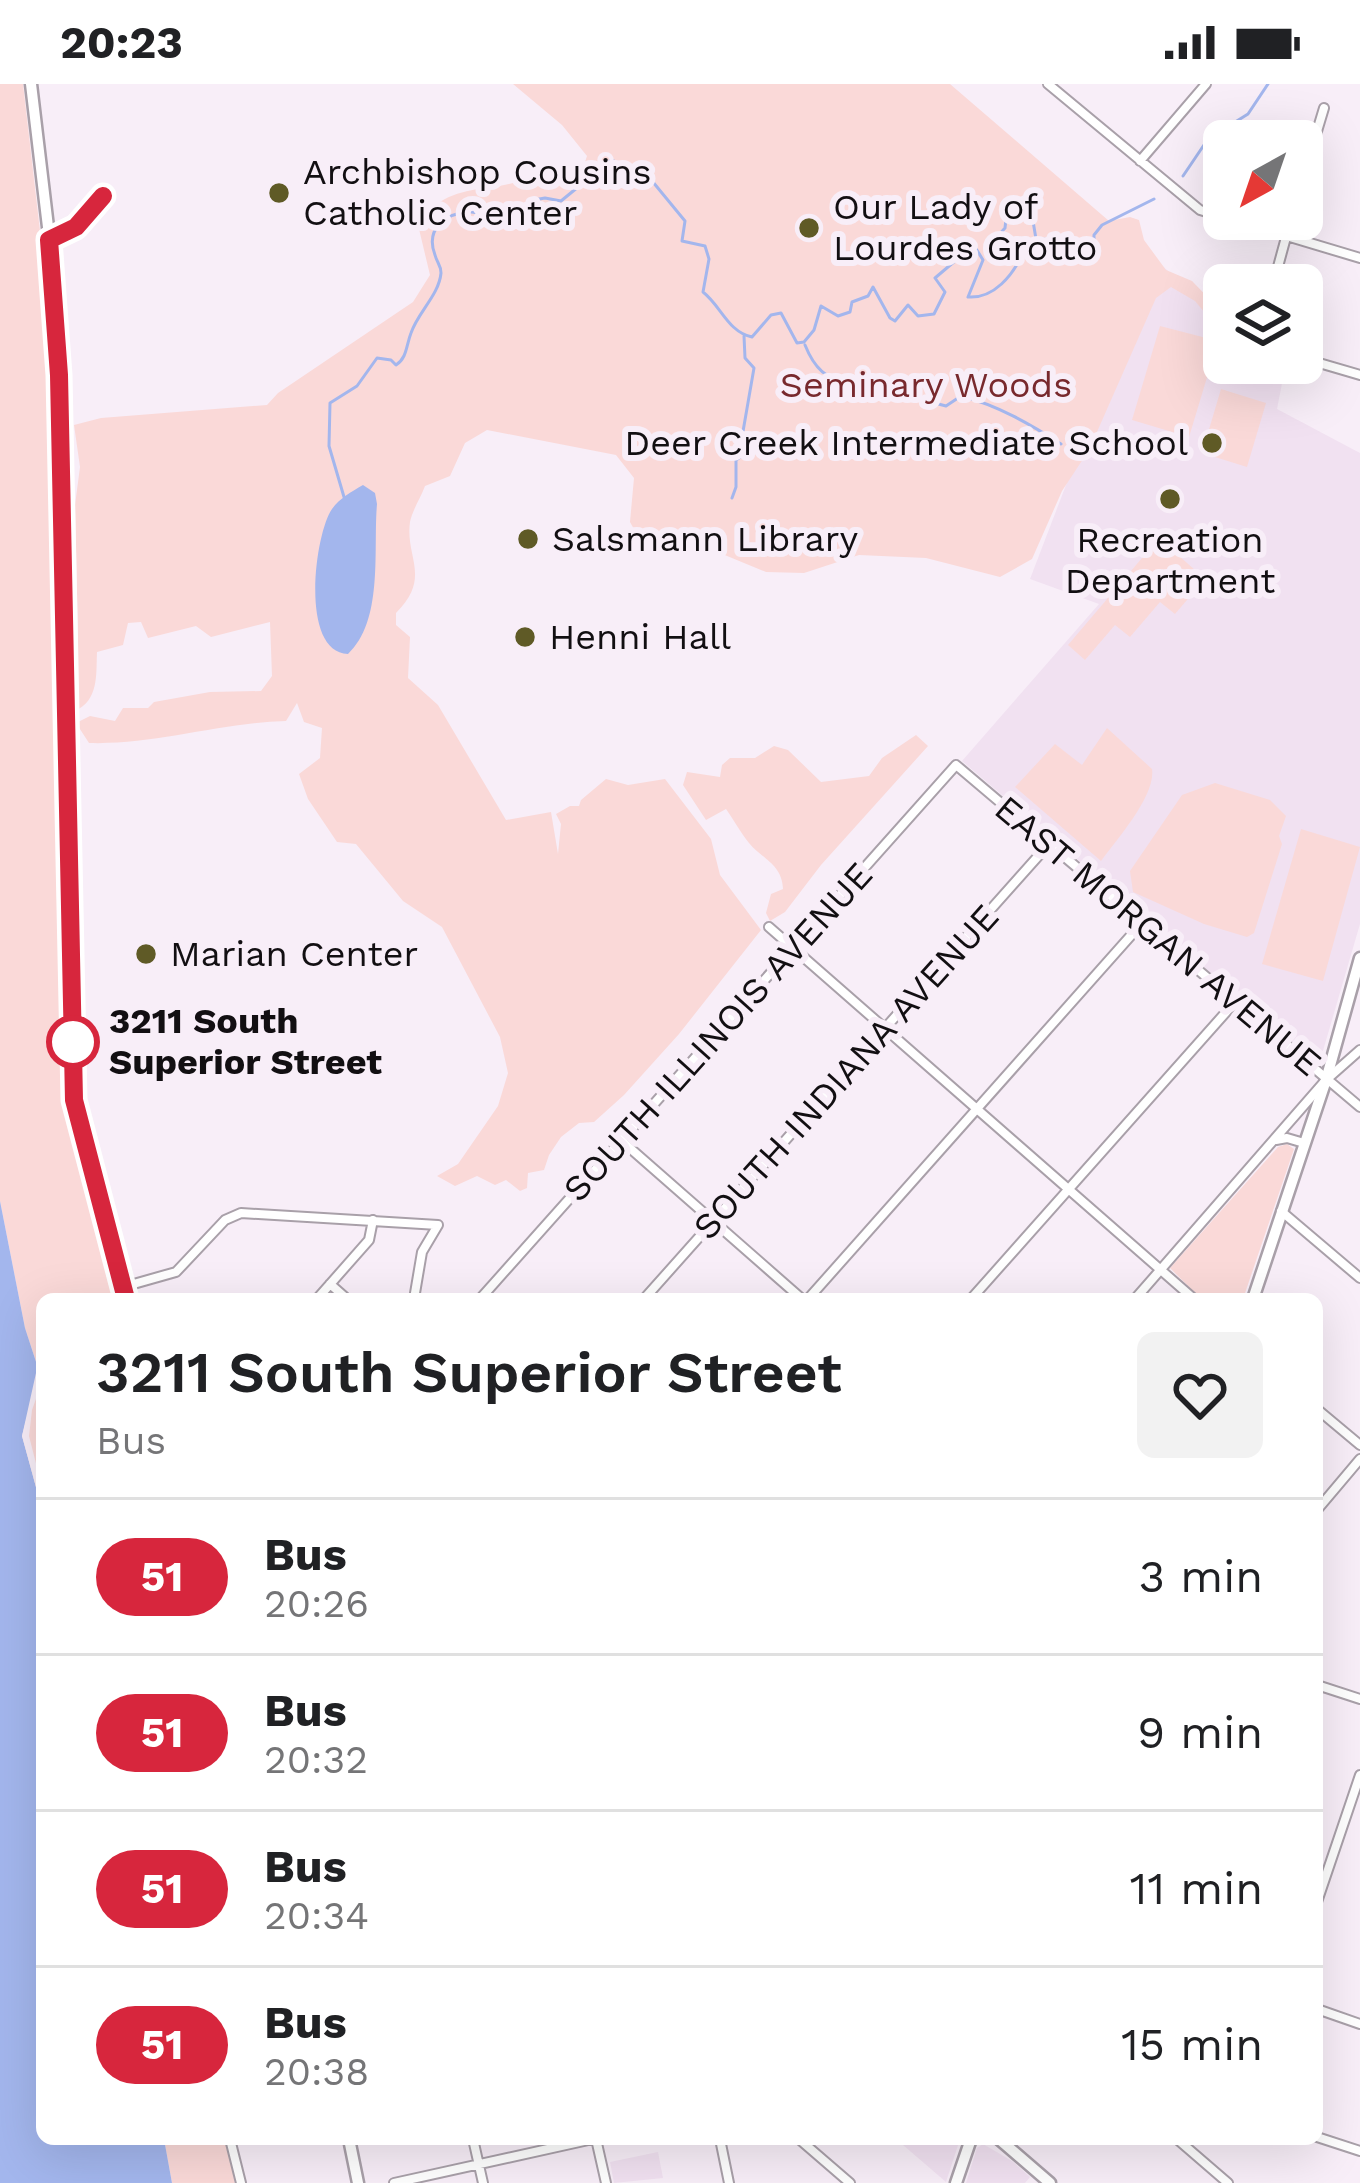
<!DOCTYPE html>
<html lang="en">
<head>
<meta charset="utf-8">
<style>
  :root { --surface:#fff; --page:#f2f2f2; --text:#202124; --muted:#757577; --line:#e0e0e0 }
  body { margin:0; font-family:"Work Sans",sans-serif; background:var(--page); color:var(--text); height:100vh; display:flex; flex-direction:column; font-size:45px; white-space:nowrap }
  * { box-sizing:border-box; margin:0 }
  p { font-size:39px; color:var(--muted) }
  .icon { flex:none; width:66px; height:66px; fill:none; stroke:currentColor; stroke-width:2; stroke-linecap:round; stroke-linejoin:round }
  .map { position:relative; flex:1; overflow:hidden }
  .details { position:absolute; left:36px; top:1209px; width:1287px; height:852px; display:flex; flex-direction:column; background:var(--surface); border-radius:18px; box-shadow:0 12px 48px #0002 }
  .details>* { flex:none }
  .badge { padding:0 24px; border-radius:39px; font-size:42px; line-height:78px }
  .needle { width:78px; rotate:220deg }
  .buttons { position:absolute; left:1203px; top:36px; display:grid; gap:24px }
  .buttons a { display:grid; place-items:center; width:120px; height:120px; border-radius:18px; background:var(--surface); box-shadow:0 12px 48px #0002; font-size:60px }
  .map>.badge { position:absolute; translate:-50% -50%; box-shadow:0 0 0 6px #fff }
  .round { display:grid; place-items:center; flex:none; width:126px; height:126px; border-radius:18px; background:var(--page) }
  .summary { display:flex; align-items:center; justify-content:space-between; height:204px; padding:0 60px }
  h1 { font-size:57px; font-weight:600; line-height:90px }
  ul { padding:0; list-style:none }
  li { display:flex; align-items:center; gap:36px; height:156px; padding:0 60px; border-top:3px solid var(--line) }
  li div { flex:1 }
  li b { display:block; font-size:45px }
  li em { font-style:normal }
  li .badge { min-width:132px; font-weight:700; text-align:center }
  .status { display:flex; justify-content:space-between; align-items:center; height:84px; padding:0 60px; background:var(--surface); direction:ltr }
  .status svg { height:33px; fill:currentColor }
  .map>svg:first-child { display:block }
  .built { fill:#f1e1f1 }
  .green { fill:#fad9d8 }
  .water { fill:#a3b6ed }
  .pier { fill:#f8eef8 }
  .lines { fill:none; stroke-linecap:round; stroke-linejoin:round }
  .stream { stroke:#a3b6ed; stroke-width:3 }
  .street-casing { stroke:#a9a0a9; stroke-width:12 }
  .secondary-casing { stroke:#a9a0a9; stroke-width:15 }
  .street { stroke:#fff; stroke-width:8 }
  .secondary { stroke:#fff; stroke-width:10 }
  .line-casing { stroke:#fff; stroke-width:27 }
  .line { stroke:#d7263d; stroke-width:18 }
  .poi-dot { fill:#5f5a26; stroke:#f8eef8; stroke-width:4.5 }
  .stop-dot { fill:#fff; stroke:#d7263d; stroke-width:6 }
  .labels { text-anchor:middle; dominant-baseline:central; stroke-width:12; stroke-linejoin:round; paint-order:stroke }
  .poi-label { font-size:36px; fill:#120f12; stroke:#f8eef8; text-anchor:start }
  .park-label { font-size:36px; fill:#78292d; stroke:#f8eef8 }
  .street-label { font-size:36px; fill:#120f12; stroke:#f8eef8 }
  .stop-label { font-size:36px; font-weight:bold; fill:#120f12; stroke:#f8eef8; text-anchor:start }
</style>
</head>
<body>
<div class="status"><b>20:23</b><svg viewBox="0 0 49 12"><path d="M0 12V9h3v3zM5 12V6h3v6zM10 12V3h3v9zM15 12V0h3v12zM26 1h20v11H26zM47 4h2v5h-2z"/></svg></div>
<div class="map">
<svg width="1360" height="2099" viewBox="0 0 1360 2099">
  <rect width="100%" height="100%" fill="#f8eef8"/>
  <path class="built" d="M1153,174L1224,235V279H1286L1277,325L1360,369V840L1320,977L1313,976L962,677L1099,520L1030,495Z
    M896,2055H960L946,2098L910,2067Z
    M983,2060L1012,2077L1030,2093L1025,2099H966L977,2064Z
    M658,2068L663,2094L614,2099L610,2078Z"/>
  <path class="green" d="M0,0H23L51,242L57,818L65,903L67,1021L118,1215H42V1425L22,1352L39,1287L25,1244L0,1117Z
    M513,0H950L1109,137L1130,133L1139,136L1144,156L1166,186L1192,197L1224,230V252L1195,217L1171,203L1156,214L1089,366L1062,407L1032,475L1000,493L926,474L859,471L804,489L766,488L715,467L672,457L640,456L630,438L634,394L616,371L487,346L465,359L450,392L425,402C421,413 412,427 410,438C405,474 432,493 396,529V541L410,553L408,594L438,621L506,736L551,728L558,770L561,740L556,730L570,722H579L581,716L606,695L628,701L665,695L711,755L720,791L761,846L679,950L624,1011L594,1038L579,1039L561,1053L549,1071L544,1086L528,1089L527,1104L520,1107L506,1096L495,1101L477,1092L455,1102L437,1092L458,1080L498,1022L508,989L500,953L442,843L403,817L356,760L337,758L308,715L299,690L320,674L322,644L304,638L297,619L286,637C219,639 155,661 89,659L76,639L90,632L115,637L123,624H148L154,618L210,608L261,607L272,592L270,538L211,553L196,542L148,554L141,538L128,539L123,561L97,568C96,591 99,616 75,627L73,564L78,554L75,421L80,383L74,341L101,334L267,321L278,309L413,218L430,191L419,145C424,138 430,126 436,121C463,99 502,108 531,92L576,105L587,72L562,41Z
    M1160,242L1218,257L1189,353L1132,336Z
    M1221,305L1266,319L1247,383L1202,369Z
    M1159,454L1205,495L1175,530L1160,518L1130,553L1115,541L1085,576L1068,561Z
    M1107,644L1152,685C1156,711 1118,754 1101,777L1015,703L1055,660L1082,681Z
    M916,651L928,662L821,781L785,828L770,837L766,829L771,810L783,805C782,780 762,775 749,759C740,748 734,736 726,725L706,736L683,701L687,688L720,693L722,681L730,674H755L774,662L788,666L821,698L869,692L882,674Z
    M1215,699L1270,716L1286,732L1279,752L1282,760L1254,849L1247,853L1204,840L1133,808L1130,787L1182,711Z
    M1301,745L1360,763L1323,897L1262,880Z
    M1287,1060L1294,1065L1243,1215H1201L1170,1184L1278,1063Z
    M164,2055H226L235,2099H172Z"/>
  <path class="water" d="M363,401L375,409L377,420C373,466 384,536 348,570C299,568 315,449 332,425C340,414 351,408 363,401Z
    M0,1117L25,1244L39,1287L22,1352L42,1425V2055H164L172,2099H0Z"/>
  <path class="pier" d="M40,1271L42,1298L32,1326L29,1352L42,1403V1425L22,1352Z"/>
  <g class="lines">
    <path class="stream" d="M1183,92L1208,55L1248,30L1268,0
      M805,261C813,281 827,299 850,296L861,308L875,310L881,305L946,322L961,312C997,321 1030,340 1061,360
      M344,413L329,362L330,319L357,302L377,274L391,276L396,281C407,274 406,262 411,249C418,228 439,211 441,189C441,181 437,179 435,171C425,145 445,129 470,128C486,127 498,142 515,142L528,117L545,114L561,117L611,76L648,92L685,137L682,157L705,162L709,175L703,208C721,222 728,248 752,253L771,231L781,229L797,259L804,258L814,246L821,222L838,232L850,228L852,218L868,212L873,203L890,234L895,237L908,221L918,232L934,230L945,208L935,194L955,177L953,165L958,159L975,163L983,176L968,213C994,215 1013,191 1023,169L1014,158L1004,160L995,155L1005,144L1007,126L1027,123L1032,131L1036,155L1078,156L1089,172L1094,170V151L1102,141L1154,115
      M732,414L736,403V376L745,370L741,359L754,284L745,274L744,252"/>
    <g class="street-casing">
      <path id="street" d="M1048,0L1200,126L1360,174
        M1140,77L1206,0
        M1302,97L1324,24
        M1273,201L1291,135
        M1302,274L1360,291
        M769,843L1194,1215
        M615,1051L802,1215
        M1276,1056L1287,1054L1304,1059
        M1281,1127L1360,1194
        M330,1200L347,1215
        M123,1203L176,1188L225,1136L241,1129L438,1141L422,1168L414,1215
        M317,1215L369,1156L373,1136
        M480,1215L956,681L1360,1023
        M644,1215L1049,760
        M808,1215L1142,839
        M971,1215L1235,918
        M1135,1215L1326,996L1360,966
        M1317,1325L1360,1361
        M1317,1426L1360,1375
        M1317,1601L1360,1615
        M1317,1818L1360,1691
        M1317,1925L1360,1940
        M1317,2053L1360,2067
        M230,2055L241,2099
        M473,2055L483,2099
        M596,2055L606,2099
        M720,2055L729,2099
        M799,2055L850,2099
        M1177,2055L1228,2099
        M394,2099L593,2055"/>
    </g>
    <g class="secondary-casing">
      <path id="secondary" d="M31,0L53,185L59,291L73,1016L126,1215
        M1253,1215L1326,996L1360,874
        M349,2055L358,2099
        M999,2055L1050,2099
        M956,2099L971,2055"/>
    </g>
    <use href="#street" class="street"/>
    <use href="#secondary" class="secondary"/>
  </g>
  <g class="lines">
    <g class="line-casing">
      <path id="line" d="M103,112L76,143L49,156L59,291L74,1016L126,1215"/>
    </g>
    <use href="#line" class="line"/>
  </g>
  <g class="poi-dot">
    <circle cx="279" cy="109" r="12"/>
    <circle cx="809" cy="144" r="12"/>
    <circle cx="1212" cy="359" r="12"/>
    <circle cx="1170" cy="415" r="12"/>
    <circle cx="528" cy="455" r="12"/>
    <circle cx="525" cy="553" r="12"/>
    <circle cx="146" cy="870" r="12"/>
  </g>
  <circle class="stop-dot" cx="73" cy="958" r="24"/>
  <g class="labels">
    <g class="poi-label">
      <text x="303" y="88">Archbishop Cousins<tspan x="303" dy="41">Catholic Center</tspan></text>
      <text x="833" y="123">Our Lady of<tspan x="833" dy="41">Lourdes Grotto</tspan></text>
      <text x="1188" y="359" text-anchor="end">Deer Creek Intermediate School</text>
      <text x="552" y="455">Salsmann Library</text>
      <text x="1170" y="456" text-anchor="middle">Recreation<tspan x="1170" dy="41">Department</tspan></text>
      <text x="549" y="553">Henni Hall</text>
      <text x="170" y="870">Marian Center</text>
    </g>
    <g class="park-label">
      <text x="926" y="301">Seminary Woods</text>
    </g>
    <g class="street-label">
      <text transform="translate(1158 852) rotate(40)">EAST MORGAN AVENUE</text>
      <text transform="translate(718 948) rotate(-48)">SOUTH ILLINOIS AVENUE</text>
      <text transform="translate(846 988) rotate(-48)">SOUTH INDIANA AVENUE</text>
    </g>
    <g class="stop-label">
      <text x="109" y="937">3211 South<tspan x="109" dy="41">Superior Street</tspan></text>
    </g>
  </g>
</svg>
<div class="buttons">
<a><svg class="needle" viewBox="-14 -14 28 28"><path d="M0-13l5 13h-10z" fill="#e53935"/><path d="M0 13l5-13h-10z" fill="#757577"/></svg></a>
<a><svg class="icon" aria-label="layers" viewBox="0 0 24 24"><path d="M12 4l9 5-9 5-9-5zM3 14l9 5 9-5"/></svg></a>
</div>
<section class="details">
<div class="summary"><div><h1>3211 South Superior Street</h1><p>Bus</p></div><a class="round"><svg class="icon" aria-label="heart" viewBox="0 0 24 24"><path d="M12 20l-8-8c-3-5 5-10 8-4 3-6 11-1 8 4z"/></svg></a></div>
<ul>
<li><span class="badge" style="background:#d7263d;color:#fff">51</span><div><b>Bus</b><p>20:26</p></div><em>3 min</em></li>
<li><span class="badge" style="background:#d7263d;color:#fff">51</span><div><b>Bus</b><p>20:32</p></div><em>9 min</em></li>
<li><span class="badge" style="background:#d7263d;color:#fff">51</span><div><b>Bus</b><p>20:34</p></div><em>11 min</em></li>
<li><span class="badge" style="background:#d7263d;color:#fff">51</span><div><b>Bus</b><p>20:38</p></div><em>15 min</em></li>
</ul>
</section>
</div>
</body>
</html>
